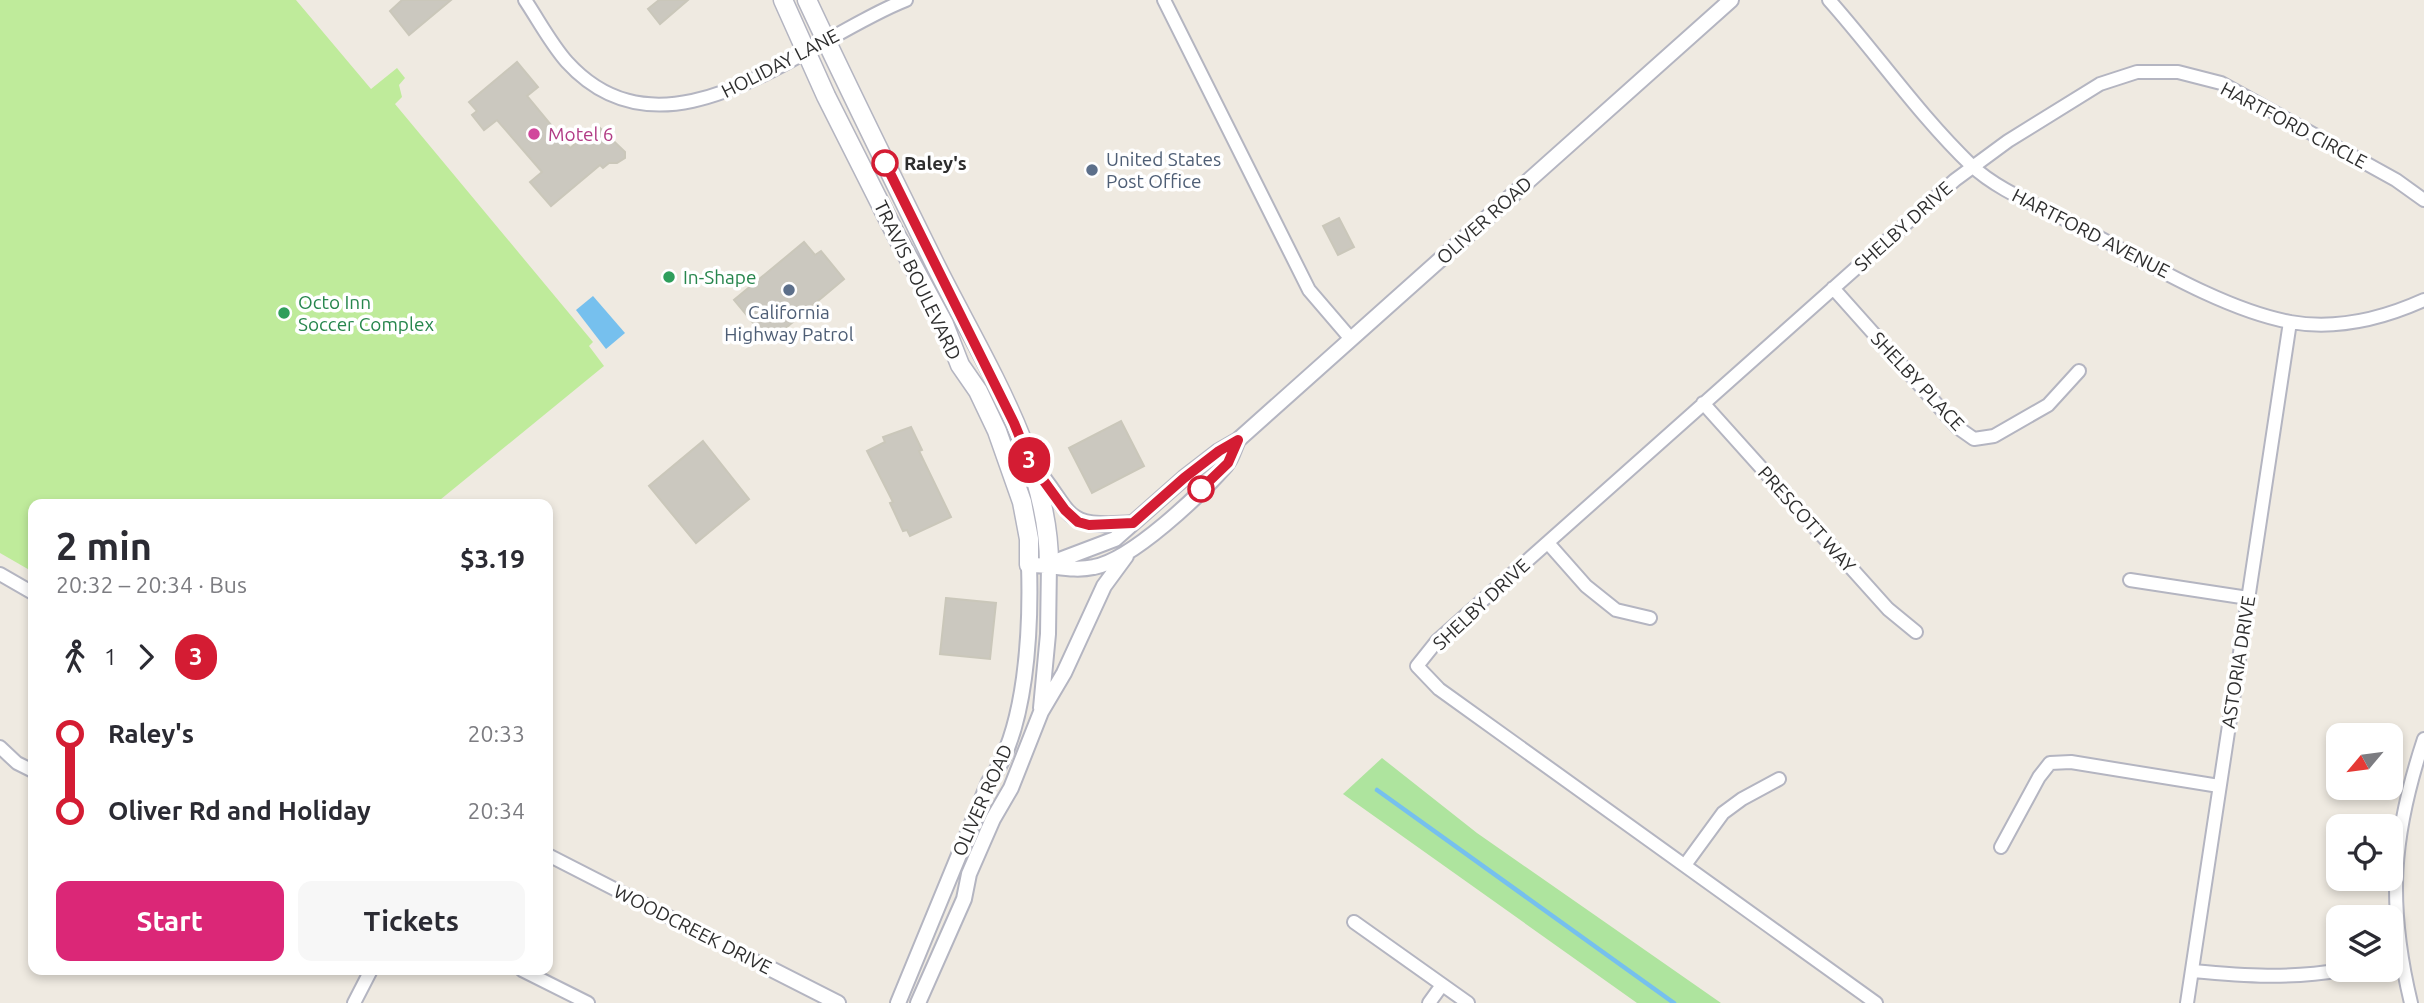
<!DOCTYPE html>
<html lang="en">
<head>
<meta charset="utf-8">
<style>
  :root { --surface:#fff; --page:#f7f7f7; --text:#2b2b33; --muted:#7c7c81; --accent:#db2777 }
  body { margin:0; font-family:Ubuntu,sans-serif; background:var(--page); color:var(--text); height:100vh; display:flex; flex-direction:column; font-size:26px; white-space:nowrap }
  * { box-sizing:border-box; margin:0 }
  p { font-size:23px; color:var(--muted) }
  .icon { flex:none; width:38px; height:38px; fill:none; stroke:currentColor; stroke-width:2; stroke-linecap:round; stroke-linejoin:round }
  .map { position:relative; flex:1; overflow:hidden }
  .sheet { position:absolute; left:28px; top:499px; width:525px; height:476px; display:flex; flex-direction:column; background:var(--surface); border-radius:14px; box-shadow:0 4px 10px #0003 }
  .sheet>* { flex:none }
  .badge { padding:0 14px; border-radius:23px; font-size:24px; line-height:46px }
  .needle { width:46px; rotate:241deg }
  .fabs { position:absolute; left:2326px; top:723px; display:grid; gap:14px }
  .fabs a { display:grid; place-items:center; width:77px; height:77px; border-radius:14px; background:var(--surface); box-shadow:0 4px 10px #0003; font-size:35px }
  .map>.badge { position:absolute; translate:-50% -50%; box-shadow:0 0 0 4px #fff }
  .legs { display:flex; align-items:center; gap:10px; height:77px; padding:0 28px; font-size:23px }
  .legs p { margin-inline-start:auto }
  .summary { display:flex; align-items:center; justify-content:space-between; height:119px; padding:0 28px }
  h1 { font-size:38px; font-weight:600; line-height:52px }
  .button { display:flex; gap:14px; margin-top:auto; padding:14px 28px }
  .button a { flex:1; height:80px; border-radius:14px; background:var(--accent); color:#fff; font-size:28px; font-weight:600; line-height:80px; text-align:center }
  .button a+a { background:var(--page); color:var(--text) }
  ul { padding:0 28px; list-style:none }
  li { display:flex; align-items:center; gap:24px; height:77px; font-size:26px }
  li i { display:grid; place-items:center; width:10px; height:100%; margin:0 9px; background:currentColor }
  li i::after { content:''; width:18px; height:18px; margin:-9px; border:5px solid; border-radius:50%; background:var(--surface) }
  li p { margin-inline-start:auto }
  li:first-child i { background:linear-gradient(#0000 50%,currentColor 0) }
  li:last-child i { background:linear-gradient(currentColor 50%,#0000 0) }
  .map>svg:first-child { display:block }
  .green { fill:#aee49e }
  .pitch { fill:#bfeb9b }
  .water { fill:#76c0ee }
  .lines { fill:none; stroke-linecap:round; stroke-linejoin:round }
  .stream { stroke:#76c0ee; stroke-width:4.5 }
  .building { fill:#cbc8bf; stroke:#cac7ba; stroke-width:2 }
  .minor-casing { stroke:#b4b5c1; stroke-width:16 }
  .tertiary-casing { stroke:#b4b5c1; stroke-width:18 }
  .secondary-casing { stroke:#b4b5c1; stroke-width:21 }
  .minor { stroke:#fff; stroke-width:12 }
  .tertiary { stroke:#fff; stroke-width:14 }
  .secondary { stroke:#fff; stroke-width:18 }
  .line-1-casing { stroke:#fff; stroke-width:16 }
  .line-1 { stroke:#d41c33; stroke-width:10 }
  .hotel-dot { fill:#d1479c; stroke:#fff; stroke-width:2.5 }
  .stop-1-dot { fill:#fff; stroke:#d41c33; stroke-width:3.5 }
  .service-dot { fill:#5c6f8a; stroke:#fff; stroke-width:2.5 }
  .leisure-dot { fill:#2e9e5b; stroke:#fff; stroke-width:2.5 }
  .labels { text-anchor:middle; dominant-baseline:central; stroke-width:7; stroke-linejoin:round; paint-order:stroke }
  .street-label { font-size:19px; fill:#2e2e2e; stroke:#fff }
  .hotel-label { font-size:19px; fill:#b23c85; stroke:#fff; text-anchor:start }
  .service-label { font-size:19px; fill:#4e5e75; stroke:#fff; text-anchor:start }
  .stop-label { font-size:19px; font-weight:bold; fill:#2e2e2e; stroke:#fff; text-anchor:start }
  .leisure-label { font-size:19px; fill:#27864d; stroke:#fff; text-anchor:start }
</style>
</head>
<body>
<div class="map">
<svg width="2424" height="1003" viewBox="0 0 2424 1003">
  <rect width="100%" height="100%" fill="#efeae1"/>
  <path class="green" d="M1382,758L1477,833L1721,1003H1637L1343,794Z"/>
  <path class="pitch" d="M0,0H296L371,89L397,68L405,78L399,85L402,97L395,104L593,342L589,346L604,366L435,504H33V572L0,553Z"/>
  <path class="water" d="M593,296L625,333L606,349L576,310Z"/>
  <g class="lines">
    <path class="stream" d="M1377,790L1674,1003"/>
  </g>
  <path class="building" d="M402,0H451L409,35L390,11Z
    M659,0H688L660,24L648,9Z
    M517,62L538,87L527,96L570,148L598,126L625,152V158L617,163H609L603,168L600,165L551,206L530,182L542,172L497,120L484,130L472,115L477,111L469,102Z
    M1339,218L1354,247L1338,255L1323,226Z
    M804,242L815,255L821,251L844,279L769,342L734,300Z
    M1121,421L1144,466L1092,493L1069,448Z
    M911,427L922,450L919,451L951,517L910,536L907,530L903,531L890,503L893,502L867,451L885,442L883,437Z
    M703,441L749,499L696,543L649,486Z
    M946,598L996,603L990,659L940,654Z"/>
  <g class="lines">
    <g class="minor-casing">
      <path id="minor" d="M525,0C539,21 551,44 567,62C667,172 806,39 906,0
        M1164,0L1309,290L1351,339
        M1829,0C1877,54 1919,115 1971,165C1998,191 2040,206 2072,223C2136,256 2220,309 2290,322C2336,330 2382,319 2424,300
        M1833,288L1957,427L1974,439L1994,436L2048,405L2079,371
        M1703,403L1888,609L1916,632
        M1548,543L1586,586L1616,610L1650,618
        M0,574L33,593
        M2130,580L2248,598
        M0,747L17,763L33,771
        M2001,847L2039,777L2050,763L2071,762L2219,786
        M548,855L773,970
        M1685,865L1723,813L1742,799L1779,779
        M1354,922L1468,1003
        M522,970L588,1003
        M2193,971C2246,976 2289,979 2342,970
        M354,1003L371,970
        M1429,1003L1442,985
        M1876,1003L1439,689L1417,666L1437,641L1955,180L2008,141L2100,84L2137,72H2178L2221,83L2396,180L2424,200
        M2187,1003L2290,322
        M2411,1003C2387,903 2392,836 2424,739"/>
    </g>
    <g class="tertiary-casing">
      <path id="tertiary" d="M1033,465C1075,514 1059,529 1133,523
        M1049,564L1115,539L1184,478L1219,451L1238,440L1731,0
        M1041,708L1048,634L1049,564
        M773,970L838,1003
        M898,1003L989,782C1027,731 1031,628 1029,565C1051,564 1071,572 1094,567C1132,560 1200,495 1226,465C1232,458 1234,448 1238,440
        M918,1003L964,899L969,874L993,819L1011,788L1041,712L1064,673L1104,586L1126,556"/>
    </g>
    <g class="secondary-casing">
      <path id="secondary" d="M783,0L826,96L895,233L944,324L960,365L978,391L997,431L1022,502L1029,539V565
        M807,0C849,90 893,179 937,268C982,358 1049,461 1049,564"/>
    </g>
    <use href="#minor" class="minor"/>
    <use href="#tertiary" class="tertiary"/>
    <use href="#secondary" class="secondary"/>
  </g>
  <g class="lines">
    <g class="line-1-casing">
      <path id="line-1" d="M885,163L1014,423L1030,462L1065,510L1078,522L1089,525L1133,523L1184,478L1219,451L1238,440L1228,463L1201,489"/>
    </g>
    <use href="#line-1" class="line-1"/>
  </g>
  <circle class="hotel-dot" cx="534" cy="134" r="7"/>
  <g class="stop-1-dot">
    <circle cx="885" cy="163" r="12"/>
    <circle cx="1201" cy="489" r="12"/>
  </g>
  <g class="service-dot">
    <circle cx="1092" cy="170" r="7"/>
    <circle cx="789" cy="290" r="7"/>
  </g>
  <g class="leisure-dot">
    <circle cx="669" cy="277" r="7"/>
    <circle cx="284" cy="313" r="7"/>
  </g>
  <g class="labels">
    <g class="street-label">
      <text transform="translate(780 63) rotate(-27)">HOLIDAY LANE</text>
      <text transform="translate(2294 125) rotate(28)">HARTFORD CIRCLE</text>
      <text transform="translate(1484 220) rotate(-42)">OLIVER ROAD</text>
      <text transform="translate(1903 226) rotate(-42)">SHELBY DRIVE</text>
      <text transform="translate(2091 233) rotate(27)">HARTFORD AVENUE</text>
      <text transform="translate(918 280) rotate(64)">TRAVIS BOULEVARD</text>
      <text transform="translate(1918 381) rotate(47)">SHELBY PLACE</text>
      <text transform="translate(1807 519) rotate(48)">PRESCOTT WAY</text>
      <text transform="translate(1481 604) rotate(-43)">SHELBY DRIVE</text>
      <text transform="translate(2238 662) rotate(-81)">ASTORIA DRIVE</text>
      <text transform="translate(982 800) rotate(-66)">OLIVER ROAD</text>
      <text transform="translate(693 929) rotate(27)">WOODCREEK DRIVE</text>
    </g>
    <g class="hotel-label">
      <text x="548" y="134">Motel 6</text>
    </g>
    <g class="service-label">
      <text x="1106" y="159">United States<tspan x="1106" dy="22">Post Office</tspan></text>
      <text x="789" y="312" text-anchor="middle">California<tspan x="789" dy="22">Highway Patrol</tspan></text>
    </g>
    <g class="stop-label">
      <text x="904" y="163">Raley's</text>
    </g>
    <g class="leisure-label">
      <text x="683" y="277">In-Shape</text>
      <text x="298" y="302">Octo Inn<tspan x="298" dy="22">Soccer Complex</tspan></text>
    </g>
  </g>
</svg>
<div class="fabs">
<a><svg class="needle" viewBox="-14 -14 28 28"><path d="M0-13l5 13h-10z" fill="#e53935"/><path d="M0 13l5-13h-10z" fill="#7c7c81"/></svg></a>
<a><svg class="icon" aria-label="locate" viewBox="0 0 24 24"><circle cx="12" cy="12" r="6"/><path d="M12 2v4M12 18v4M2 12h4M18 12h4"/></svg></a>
<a><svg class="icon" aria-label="layers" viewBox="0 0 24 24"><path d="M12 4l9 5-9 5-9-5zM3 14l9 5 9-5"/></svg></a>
</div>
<b class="badge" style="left:1029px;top:460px;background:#d41c33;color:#fff">3</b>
<section class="sheet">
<div class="summary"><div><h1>2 min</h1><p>20:32 – 20:34 · Bus</p></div><b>$3.19</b></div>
<div class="legs"><svg class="icon" aria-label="walk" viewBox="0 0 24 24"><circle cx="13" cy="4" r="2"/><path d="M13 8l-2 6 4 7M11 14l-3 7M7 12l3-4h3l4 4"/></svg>1<svg class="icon" aria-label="forward" viewBox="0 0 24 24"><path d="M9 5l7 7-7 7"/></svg><b class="badge" style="background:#d41c33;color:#fff">3</b></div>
<ul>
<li><i style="color:#d41c33"></i><b>Raley's</b><p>20:33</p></li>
<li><i style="color:#d41c33"></i><b>Oliver Rd and Holiday</b><p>20:34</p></li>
</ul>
<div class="button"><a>Start</a><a>Tickets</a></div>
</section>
</div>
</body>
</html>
